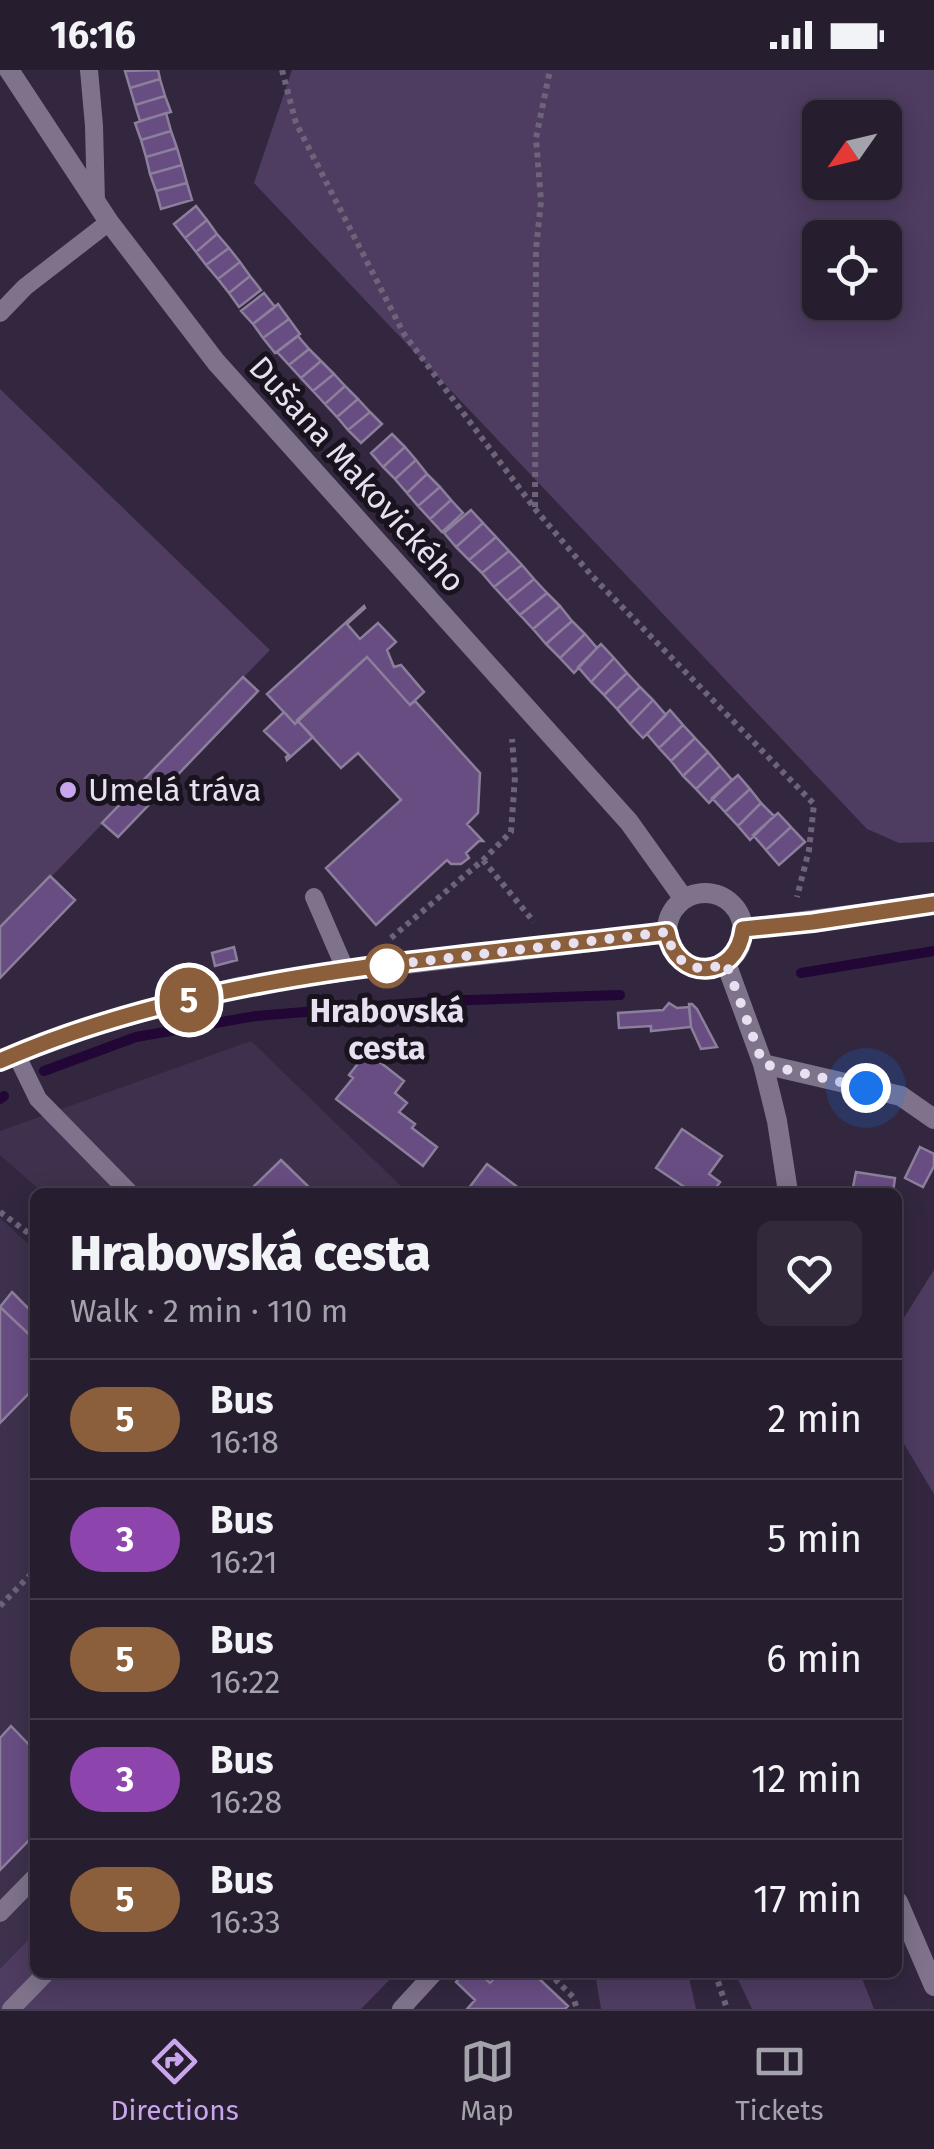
<!DOCTYPE html>
<html lang="en">
<head>
<meta charset="utf-8">
<style>
  :root { --surface:#261d2f; --page:#322a3b; --text:#f1f3f6; --muted:#a4a2aa; --line:#423b4b; --accent:#c9a5ee }
  body { margin:0; font-family:"Fira Sans",sans-serif; background:var(--page); color:var(--text); height:100vh; display:flex; flex-direction:column; font-size:38px; white-space:nowrap }
  * { box-sizing:border-box; margin:0 }
  p { font-size:32px; color:var(--muted) }
  .icon { flex:none; width:55px; height:55px; fill:none; stroke:currentColor; stroke-width:2; stroke-linecap:round; stroke-linejoin:round }
  .map { position:relative; flex:1; overflow:hidden }
  .details { position:absolute; left:30px; top:1118px; width:872px; height:790px; display:flex; flex-direction:column; background:var(--surface); border-radius:15px; box-shadow:0 5px 25px #0003,0 0 0 2px var(--line) }
  .details>* { flex:none }
  .badge { padding:0 20px; border-radius:32px; font-size:35px; line-height:65px }
  .needle { width:65px; rotate:236deg }
  .buttons { position:absolute; left:802px; top:30px; display:grid; gap:20px }
  .buttons a { display:grid; place-items:center; width:100px; height:100px; border-radius:15px; background:var(--surface); box-shadow:0 5px 25px #0003,0 0 0 2px var(--line); font-size:50px }
  .you { position:absolute; width:50px; height:50px; margin:-25px; border:8px solid #fff; border-radius:50%; background:#1a73e8; box-shadow:0 0 0 15px #1a73e833 }
  .map>.badge { position:absolute; translate:-50% -50%; box-shadow:0 0 0 5px #fff }
  .round { display:grid; place-items:center; flex:none; width:105px; height:105px; border-radius:15px; background:var(--page) }
  .head { display:flex; align-items:center; justify-content:space-between; height:170px; padding:0 40px }
  h1 { font-size:48px; font-weight:800; line-height:75px }
  ul { padding:0; list-style:none }
  li { display:flex; align-items:center; gap:30px; height:120px; padding:0 40px; border-top:2px solid var(--line) }
  li div { flex:1 }
  li b { display:block; font-size:38px }
  li em { font-style:normal }
  li .badge { min-width:110px; font-weight:700; text-align:center }
  .status { display:flex; justify-content:space-between; align-items:center; height:70px; padding:0 50px; background:var(--surface); direction:ltr }
  .status svg { height:28px; fill:currentColor }
  .dock { display:flex; justify-content:space-around; align-items:center; height:140px; border-top:2px solid var(--line); background:var(--surface); font-size:28px; color:var(--muted) }
  .dock a { display:grid; justify-items:center; gap:5px }
  .dock .on { color:var(--accent) }
  .map>svg:first-child { display:block }
  .built { fill:#3e314d }
  .green { fill:#4e3c61; fill-rule:evenodd }
  .lines { fill:none; stroke-linecap:round; stroke-linejoin:round }
  .stream { stroke:#210636; stroke-width:10 }
  .building { fill:#684d83; stroke:#8c7f9b; stroke-width:2.5 }
  .path { stroke:#6d6479; stroke-width:6; stroke-dasharray:5 5; stroke-linecap:butt }
  .lane { stroke:#7f738c; stroke-width:18 }
  .street { stroke:#7f738c; stroke-width:20 }
  .line-casing { stroke:#fff; stroke-width:22 }
  .line { stroke:#8b5e3c; stroke-width:15 }
  .walk { stroke:#e7e0f0; stroke-width:10; stroke-dasharray:0 18 }
  .poi-dot { fill:#c9a5ee; stroke:#18131d; stroke-width:4 }
  .stop-dot { fill:#fff; stroke:#8b5e3c; stroke-width:5 }
  .labels { text-anchor:middle; dominant-baseline:central; stroke-width:10; stroke-linejoin:round; paint-order:stroke }
  .street-label { font-size:32px; fill:#e7e0f0; stroke:#18131d }
  .poi-label { font-size:32px; fill:#e7e0f0; stroke:#18131d; text-anchor:start }
  .stop-label { font-size:32px; font-weight:bold; fill:#e7e0f0; stroke:#18131d }
</style>
</head>
<body>
<div class="status"><b>16:16</b><svg viewBox="0 0 49 12"><path d="M0 12V9h3v3zM5 12V6h3v6zM10 12V3h3v9zM15 12V0h3v12zM26 1h20v11H26zM47 4h2v5h-2z"/></svg></div>
<div class="map">
<svg width="934" height="1939" viewBox="0 0 934 1939">
  <rect width="100%" height="100%" fill="#32273f"/>
  <path class="built" d="M251,971L407,1122H42L0,1085V1061Z
    M0,1148L35,1180V1902L396,1903L361,1939H0Z"/>
  <path class="green" d="M292,0H934V772L899,773L867,759L254,113ZM820,48H885V112H820ZM820,168H885V232H820Z
    M0,319L270,580L0,860Z
    M934,1200V1424L898,1364V1257Z
    M35,1863V1902L396,1903L361,1939H0V1899Z
    M595,1903H688L696,1939H601Z
    M735,1903H860L874,1939H752Z"/>
  <g class="lines">
    <path class="stream" d="M801,903L934,881
      M44,1001L136,967L256,946L439,931L620,925
      M0,1029L4,1026"/>
  </g>
  <path class="building" d="M158,0L160,9L130,18L125,1Z
    M160,9L165,26L135,35L130,18Z
    M165,26L171,42L140,51L135,35Z
    M166,43L171,61L141,70L135,53Z
    M171,61L177,78L146,87L141,70Z
    M177,78L182,95L150,104L146,87Z
    M182,95L187,113L156,121L150,104Z
    M187,113L192,130L161,139L156,121Z
    M196,136L207,150L185,168L174,154Z
    M207,150L217,164L196,182L185,168Z
    M217,164L229,178L206,195L196,182Z
    M229,178L240,192L218,209L206,195Z
    M240,192L250,206L229,223L218,209Z
    M250,206L261,220L239,237L229,223Z
    M264,223L275,237L253,254L241,241Z
    M278,234L289,249L263,268L253,254Z
    M289,249L300,264L275,283L263,268Z
    M298,266L309,279L289,295L277,282Z
    M309,279L321,291L301,308L289,295Z
    M321,291L334,304L313,321L301,308Z
    M334,304L345,316L325,334L313,321Z
    M345,316L358,329L337,347L325,334Z
    M358,329L370,342L348,360L337,347Z
    M370,342L382,354L361,373L348,360Z
    M392,364L405,377L383,397L371,383Z
    M405,377L416,390L395,409L383,397Z
    M416,390L427,404L407,423L395,409Z
    M427,404L440,417L418,436L407,423Z
    M440,417L451,430L430,449L418,436Z
    M451,430L463,443L442,462L430,449Z
    M471,440L483,453L456,477L444,463Z
    M483,453L496,467L469,490L456,477Z
    M496,467L509,481L482,503L469,490Z
    M509,481L522,495L494,517L482,503Z
    M522,495L534,509L507,531L494,517Z
    M534,509L547,523L520,545L507,531Z
    M547,523L560,536L533,559L520,545Z
    M364,536L365,538L347,554L360,569L378,553L396,572L387,580L394,597L401,595L424,622L410,635L367,587L295,654L267,624Z
    M560,536L572,551L546,574L533,559Z
    M572,551L585,564L560,588L546,574Z
    M585,564L597,578L574,603L560,588Z
    M601,574L614,588L591,612L578,597Z
    M367,587L410,635L415,631L480,703L478,743L467,754L483,771H479L466,783L469,788L461,794H451L447,790L376,855L326,798L401,730L358,683L341,698L297,650Z
    M614,588L627,603L604,625L591,612Z
    M627,603L640,617L617,639L604,625Z
    M243,607L258,621L118,767L102,753Z
    M640,617L653,630L630,654L617,639Z
    M653,630L666,645L643,668L630,654Z
    M670,640L683,655L659,678L647,664Z
    M284,642L295,654L298,651L313,667L287,690L286,687L289,685L264,661Z
    M683,655L695,668L671,691L659,678Z
    M695,668L708,682L683,706L671,691Z
    M708,682L720,696L696,719L683,706Z
    M720,696L732,710L709,733L696,719Z
    M738,705L750,719L725,742L712,728Z
    M750,719L761,733L738,756L725,742Z
    M761,733L774,746L750,770L738,756Z
    M778,743L791,757L766,780L753,765Z
    M791,757L805,772L779,795L766,780Z
    M50,806L75,830L0,908V857Z
    M234,877L237,890L215,896L212,883Z
    M669,933L677,938L689,937L691,957L651,961V956L619,958L618,943L663,940Z
    M689,934H692L697,939L717,977L701,979L691,957Z
    M367,982L404,1011L395,1023L407,1033L399,1042L415,1054L412,1058L437,1077L423,1096L336,1029L353,1008L349,1005Z
    M682,1059L722,1086L709,1104L720,1112L713,1122H692L656,1098Z
    M920,1077L934,1084V1096L923,1117L905,1108Z
    M281,1090L314,1122H248Z
    M487,1094L524,1122H466Z
    M856,1102L895,1108L893,1122H852Z
    M12,1222L35,1245V1270L0,1237Z
    M0,1237L35,1270V1317L0,1353Z
    M11,1656L35,1681V1764L0,1800V1668Z
    M465,1902H479L490,1913L500,1902H532L568,1936L565,1939H467L475,1930L456,1912Z"/>
  <g class="lines">
    <path class="path" d="M282,0L296,53L404,264L535,439L592,506L814,734L809,780L797,827
      M535,437L536,180L541,131L536,68L550,0
      M483,790L534,852
      M391,868L483,790L511,762L515,707L512,669
      M0,1142L35,1168
      M0,1536L35,1500
      M548,1902L573,1927L577,1939
      M715,1902L727,1939"/>
    <path class="lane" d="M89,0L94,56L96,132
      M0,243L25,217L109,152
      M314,827L346,901
      M16,984L38,1029L129,1122
      M0,1843L35,1807
      M11,1939L47,1902
      M401,1939L435,1902"/>
    <path class="street" d="M9,0L109,152L216,292L629,752L684,829
      M667 861a38 38 0 1 1 76 0a38 38 0 1 1-76 0Z
      M743,859L934,834
      M726,893L763,994L777,1051L788,1122
      M0,991L105,952L239,917L346,901L667,863
      M763,994L901,1026L934,1049
      M898,1832L934,1916"/>
  </g>
  <g class="lines">
    <g class="line-casing">
      <path id="line" d="M0,991C207,900 444,890 667,862C676,913 737,910 743,859L813,852L934,834"/>
    </g>
    <use href="#line" class="line"/>
    <path class="walk" d="M387,896H382L667,862C673,894 696,906 726,893L763,994L866,1018"/>
  </g>
  <circle class="poi-dot" cx="68" cy="720" r="10"/>
  <circle class="stop-dot" cx="387" cy="896" r="20"/>
  <g class="labels">
    <g class="street-label">
      <text transform="translate(357 404) rotate(48)">Dušana Makovického</text>
    </g>
    <g class="poi-label">
      <text x="88" y="720">Umelá tráva</text>
    </g>
    <g class="stop-label">
      <text x="387" y="941">Hrabovská<tspan x="387" dy="37">cesta</tspan></text>
    </g>
  </g>
</svg>
<div class="buttons">
<a><svg class="needle" viewBox="-14 -14 28 28"><path d="M0-13l5 13h-10z" fill="#e53935"/><path d="M0 13l5-13h-10z" fill="#a4a2aa"/></svg></a>
<a><svg class="icon" aria-label="locate" viewBox="0 0 24 24"><circle cx="12" cy="12" r="6"/><path d="M12 2v4M12 18v4M2 12h4M18 12h4"/></svg></a>
</div>
<div class="you" style="left:866px;top:1018px"></div>
<b class="badge" style="left:189px;top:930px;background:#8b5e3c;color:#fff">5</b>
<section class="details">
<div class="head"><div><h1>Hrabovská cesta</h1><p>Walk · 2 min · 110 m</p></div><a class="round"><svg class="icon" aria-label="heart" viewBox="0 0 24 24"><path d="M12 20l-8-8c-3-5 5-10 8-4 3-6 11-1 8 4z"/></svg></a></div>
<ul>
<li><span class="badge" style="background:#8b5e3c;color:#fff">5</span><div><b>Bus</b><p>16:18</p></div><em>2 min</em></li>
<li><span class="badge" style="background:#8e44ad;color:#fff">3</span><div><b>Bus</b><p>16:21</p></div><em>5 min</em></li>
<li><span class="badge" style="background:#8b5e3c;color:#fff">5</span><div><b>Bus</b><p>16:22</p></div><em>6 min</em></li>
<li><span class="badge" style="background:#8e44ad;color:#fff">3</span><div><b>Bus</b><p>16:28</p></div><em>12 min</em></li>
<li><span class="badge" style="background:#8b5e3c;color:#fff">5</span><div><b>Bus</b><p>16:33</p></div><em>17 min</em></li>
</ul>
</section>
</div>
<nav class="dock">
<a class="on"><svg class="icon" aria-label="directions" viewBox="0 0 24 24"><path d="M12 3l9 9-9 9-9-9zM9 14v-3h6M13 9l2 2-2 2"/></svg>Directions</a>
<a><svg class="icon" aria-label="map" viewBox="0 0 24 24"><path d="M3 6l6-2 6 2 6-2v14l-6 2-6-2-6 2zM9 4v14M15 6v14"/></svg>Map</a>
<a><svg class="icon" aria-label="tickets" viewBox="0 0 24 24"><path d="M3 7h18v10H3zM15 7v10"/></svg>Tickets</a>
</nav>
</body>
</html>
